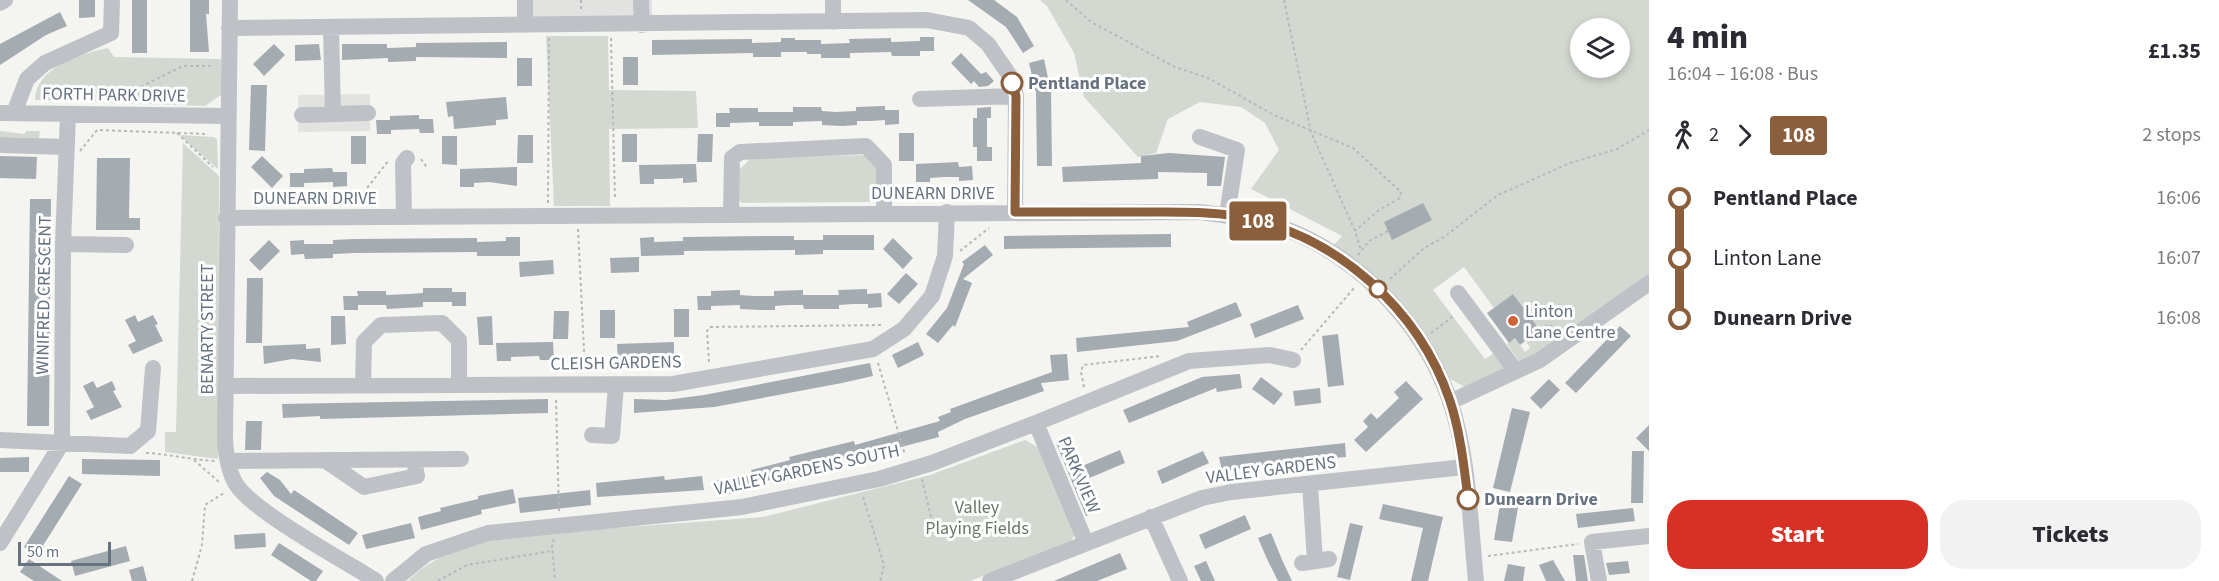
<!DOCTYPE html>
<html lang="en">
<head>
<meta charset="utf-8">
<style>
  :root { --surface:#fff; --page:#f2f2f3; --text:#2b2b33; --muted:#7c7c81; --accent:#d93025 }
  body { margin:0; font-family:"Source Sans 3",sans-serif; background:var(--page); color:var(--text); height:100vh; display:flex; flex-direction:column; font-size:22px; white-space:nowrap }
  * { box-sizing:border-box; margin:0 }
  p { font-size:20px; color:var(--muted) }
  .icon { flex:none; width:33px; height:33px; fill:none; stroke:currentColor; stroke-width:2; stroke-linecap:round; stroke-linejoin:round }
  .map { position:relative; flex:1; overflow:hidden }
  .side { display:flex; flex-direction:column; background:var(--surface); width:570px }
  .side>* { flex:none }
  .badge { padding:0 12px; border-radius:4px; font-size:21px; line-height:39px }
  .controls { position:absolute; left:1570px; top:18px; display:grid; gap:12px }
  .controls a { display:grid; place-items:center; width:60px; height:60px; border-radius:50%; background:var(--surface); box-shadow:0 3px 9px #0003; font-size:30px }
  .scale { position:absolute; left:18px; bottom:15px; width:93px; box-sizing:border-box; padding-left:6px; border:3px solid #66727f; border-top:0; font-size:16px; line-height:21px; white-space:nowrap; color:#66727f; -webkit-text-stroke:4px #fff; paint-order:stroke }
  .map>.badge { position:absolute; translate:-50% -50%; box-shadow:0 0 0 3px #fff }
  .legs { display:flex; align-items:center; gap:9px; height:66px; padding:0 18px; font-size:20px }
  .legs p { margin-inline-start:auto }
  .summary { display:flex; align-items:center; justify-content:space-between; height:102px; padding:0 18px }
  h1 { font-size:33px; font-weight:800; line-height:45px }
  .primary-button { display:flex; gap:12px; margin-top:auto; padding:12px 18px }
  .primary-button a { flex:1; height:69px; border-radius:24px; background:var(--accent); color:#fff; font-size:24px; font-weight:800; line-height:69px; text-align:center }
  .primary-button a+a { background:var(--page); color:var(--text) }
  ul { padding:0 18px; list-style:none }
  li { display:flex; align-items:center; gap:21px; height:60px; font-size:22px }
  li i { display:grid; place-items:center; width:9px; height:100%; margin:0 8px; background:currentColor }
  li i::after { content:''; width:15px; height:15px; margin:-8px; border:4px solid; border-radius:50%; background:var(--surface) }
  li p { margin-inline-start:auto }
  li:first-child i { background:linear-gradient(#0000 50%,currentColor 0) }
  li:last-child i { background:linear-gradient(currentColor 50%,#0000 0) }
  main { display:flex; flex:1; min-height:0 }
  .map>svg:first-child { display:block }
  .built { fill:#e2e3e1 }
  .green { fill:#d3d9d1; fill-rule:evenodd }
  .building { fill:#a4abb1 }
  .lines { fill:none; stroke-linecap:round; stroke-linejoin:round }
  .path { stroke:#b6b8bb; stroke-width:2; stroke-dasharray:3 3; stroke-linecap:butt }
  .minor { stroke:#bec1c5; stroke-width:16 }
  .line-1-casing { stroke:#fff; stroke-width:14 }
  .line-1 { stroke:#8b5e3c; stroke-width:9 }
  .stop-1-dot { fill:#fff; stroke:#8b5e3c; stroke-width:3 }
  .poi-dot { fill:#cf6536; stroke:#fff; stroke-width:2 }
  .labels { text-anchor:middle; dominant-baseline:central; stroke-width:6; stroke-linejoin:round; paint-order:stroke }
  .stop-label { font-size:18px; font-weight:bold; fill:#66727f; stroke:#fff; text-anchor:start }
  .street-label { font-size:18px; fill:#66727f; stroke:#fff }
  .poi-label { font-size:18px; fill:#66727f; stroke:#fff; text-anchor:start }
  .park-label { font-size:18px; fill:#677764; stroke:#fff }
</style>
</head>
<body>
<main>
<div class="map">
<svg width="1649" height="581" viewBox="0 0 1649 581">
  <rect width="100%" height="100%" fill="#f4f4f1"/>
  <path class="built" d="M517,0H652V16L518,18Z
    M370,94V131L298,132V95Z"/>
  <path class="green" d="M1040,0H1649V280L1522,365L1507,344L1515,338L1525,352L1530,348L1526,341L1540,330L1513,294L1494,308L1464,267L1433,290L1485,359L1493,354L1505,366L1504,372L1467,388L1450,379L1428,340L1334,245L1342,236L1251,189L1279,150L1265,123L1241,107L1200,102L1168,119L1156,153L1138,157L1084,97L1074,53L1047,6ZM1581,28H1620V68H1581Z
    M546,36H608L609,90L696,91L698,128L609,129L610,206H554Z
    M108,48L114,57L221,59V95L205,106L35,100C36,67 80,54 108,48Z
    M0,131L25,134L26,131H40L39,138L0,137Z
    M179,135L213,137L217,139L218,169Z
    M183,143L219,176L218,459L165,452V432H176Z
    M865,155L876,165V198L872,202L742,203L738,200V171L751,158Z
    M1025,440L1041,449L1076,532L1070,544L970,581H408C431,557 461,548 492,537L763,517L930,475Z"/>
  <path class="building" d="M79,0H95V17L79,18Z
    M132,0H147V53H132Z
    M190,0H209V14H206L209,52H190Z
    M968,0H994L1017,17L1034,46L1023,53L1006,27Z
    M60,12L67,26L46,35L0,65V44Z
    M920,37H934V51H920V56H892L891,52L850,53V58H821V54H807V52H781V57H753V53L652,55V40L752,39V43L781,42V38H795V40H821V44L850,43L849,39L891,38V42L920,41Z
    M507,42V58L416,57V61L388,62V58L342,60V44H387V48L416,47V43Z
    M274,44L285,55L264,76L253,64Z
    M319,44L321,60L295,61V45Z
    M961,53L981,74L986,72L994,81L988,86L979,87L974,81L971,84L951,63Z
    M623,57H638V85H623Z
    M517,58H532V86H517Z
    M1044,59L1051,92L1052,166H1037L1036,93L1029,63Z
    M251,85H267L265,151L249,150Z
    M506,97L508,119L496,120V125L454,129L453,116L448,117L446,102Z
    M885,106V110H899V124L885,125V120L871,121H857V125L843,126L822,125V121L793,122V126H759V122L730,123V127H716V113H730L729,108H758V112H793V107H821L822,111L836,112L856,111V107Z
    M991,107V118H987V147H992V161H977V147H973V118H977V108Z
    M419,115V119H433L434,133H420L419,129L391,130V134H377L376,120H390V116Z
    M899,133H914V161H899Z
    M622,134H637V162H622Z
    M698,134H713L712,162H697Z
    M518,135H533V163H517Z
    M351,136H366V164H351Z
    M442,136H457V165L442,164Z
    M1169,153L1225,157L1221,186H1207V173L1158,172V179L1063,182L1062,167L1141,163V156Z
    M0,156L37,157L36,179L0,178Z
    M262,156L283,176L272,188L251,167Z
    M97,158H130L129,218H140V230H96Z
    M958,162L959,167L972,166L973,180L959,181V177H944L930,178V182H916V164Z
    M696,164L697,182L683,183V178L668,179H654V184H640L639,165Z
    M517,167V186L489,182L474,183V187H460V169Z
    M332,168L333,172H347V186L333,187V182L304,183V187H290V173H304V169Z
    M30,199H51L49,426H27Z
    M1423,203L1432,220L1392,240L1384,222Z
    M1171,234V247L1004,249V236Z
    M823,235H874V250H823V254L795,255V250L684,251V255L641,256L640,238L654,237V242L683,241V237L771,236H794V240H823Z
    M506,237H520V256H477V252L354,253L333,254V258L305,259L304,254L291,255L290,241L304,240V244H333V240L354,239L477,238V242L506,241Z
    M893,238L913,258L903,269L883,249Z
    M269,240L280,251L260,271L249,260Z
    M985,245L993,255L963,279L972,283L955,327L953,325L938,343L926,334L947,308L964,264L962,262Z
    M639,257V272L611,273L610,258Z
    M553,260L554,274L520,277L519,262Z
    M906,273L918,284L899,304L887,294Z
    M247,278H263L262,343H246Z
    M423,288H452V292H466V306H452V302H423V307L387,309L386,305H358V310H344L343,296H358L357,291H386V295L409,294L423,293Z
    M867,289V294L881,293L882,307L868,308V304H853L839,305V309H804L803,305H789L775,306V310H761L740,309V305L711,306V310H698L697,296H711V291L740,290V295L754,296H774V291L803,290V295H839L838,290Z
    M1513,294L1540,330L1520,345L1515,338L1509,343L1487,313Z
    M1236,302L1242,316L1177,341L1077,352L1076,338L1189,327L1187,322Z
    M1298,305L1304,319L1255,338L1250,324Z
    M674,309H689V337H674Z
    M600,310H615V338H600Z
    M554,311H569L568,339H553Z
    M135,315L138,322L153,315L158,324L155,325L163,341L133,354L128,345L136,341L125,320Z
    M331,316H345L346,344L331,345Z
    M492,316L493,345H479L477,317Z
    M1620,326L1631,336L1576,393L1565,383Z
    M1338,334L1344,385L1328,387L1322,336Z
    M553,342L554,360H540L539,356L511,357V361H497L496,343Z
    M674,342V360L646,357L618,362L617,344Z
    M918,342L924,355L898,368L892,355Z
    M306,344V349L320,348L321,362L292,359L264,364L263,346Z
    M1067,354L1069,380L1041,383L1044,391L965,419L938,432L939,437L871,455L870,452L793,471L794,474L750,485L751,490L718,496L715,481L753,475L751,470L790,460L789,457L854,441L855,445L940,421L938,417L951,412L950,409L1052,372L1050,355Z
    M870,363L873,376L842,383L714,407L634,413V399L666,400L704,395Z
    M1240,374L1242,388L1217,392L1216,388L1129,423L1123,410L1202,377Z
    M1261,377L1283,394L1274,405L1252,389Z
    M1549,379L1560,390L1541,409L1530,398Z
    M93,381L97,388L112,381L116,390L113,391L122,407L91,420L86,411L94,407L83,386Z
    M1406,381L1423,399L1366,452L1354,440L1368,427L1363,421L1371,413L1377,419L1399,398L1394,392Z
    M1320,388L1321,403L1295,406L1293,391Z
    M548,399V413L320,419V416L283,418L282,404Z
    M1512,408L1530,412L1510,492L1493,488Z
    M246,421H262L261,450H245Z
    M1649,425V451L1636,438Z
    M1070,437L1082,466L1120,450L1125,463L1087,479L1100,511L1086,516L1056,443Z
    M1345,443L1346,457L1291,461L1222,471L1219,457Z
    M1203,451L1209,463L1162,484L1157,471Z
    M1632,451H1644L1643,503H1631Z
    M29,457V472H0V458Z
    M82,459L160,460V476L82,474Z
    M267,472L280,480L291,494L294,490L358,533L349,545L274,496L260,478Z
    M69,476L82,484L37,555L24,547Z
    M664,476L665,480L702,476L704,490L597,497L596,483Z
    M513,489L516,503L481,510L482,514L421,530L418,517L441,511L440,508L478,499V496Z
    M590,490L591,505L520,513L518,498Z
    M1501,499L1519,502L1512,542L1494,540Z
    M1383,504L1443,517L1428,581H1411L1423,528L1379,519Z
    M1633,508L1635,521L1578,528L1576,514Z
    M1245,515L1251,529L1205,549L1199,535Z
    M411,523L415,538L366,549L362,535Z
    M1350,523L1363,526L1350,580L1337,577Z
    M265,533L266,547L235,549L234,535Z
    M1271,533L1283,562L1292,581H1278L1267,559L1258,538Z
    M279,543L323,571L316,581H311L271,555Z
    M126,546L130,561L75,576L71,561Z
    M1120,553L1127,569L1097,581H1054Z
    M1573,555H1584L1588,581H1576Z
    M29,559L62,581H34L20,572Z
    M1553,560L1565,581H1546L1539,565Z
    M1206,561L1215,581H1201L1194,566Z
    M1628,561L1630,573L1609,575L1606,563Z
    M1508,564L1525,567L1523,581H1504Z
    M143,566L147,581H132L129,570Z"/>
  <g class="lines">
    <path class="path" d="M581,0V10
      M1066,0L1091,22L1175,67L1208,78L1274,115L1353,148L1401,192L1400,198L1379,210L1355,231
      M1284,0L1311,132L1355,231L1361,250
      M611,38L615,200
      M114,100L183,66H214
      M177,133L213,167
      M80,151L97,130L208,134
      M421,159L428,169
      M356,202L389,160
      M548,203L549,37
      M578,229L585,370
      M960,251L989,228
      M1358,255L1369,241L1388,231
      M1390,279L1424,248L1444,237L1498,195L1570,163L1617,149L1649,130
      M1540,330L1549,324L1555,332
      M1431,333L1455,315
      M1301,350L1354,288
      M709,362L707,331L710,327L884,325
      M878,363L905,455
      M1084,387L1081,372L1083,365L1161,356
      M556,400L559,511
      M146,453C170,454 191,460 215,461
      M194,460L219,482
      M922,479L932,521H937
      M863,497L884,565L880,581
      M554,539L552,544L555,581
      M1488,556L1578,544
      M192,581L202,545L205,505L224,493
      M438,581L467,565L552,551"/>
    <path class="minor" d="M230,0L225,440C226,455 228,471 236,484C252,511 345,561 376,581
      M525,0V25
      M641,0L642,25
      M833,0V22
      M0,3L5,0
      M331,27L333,114
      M229,28L927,20L969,28L988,44L1010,76L1016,96L1015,212
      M920,99L1016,96
      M0,113L227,116
      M14,113L27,79L45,63L111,33L112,0
      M302,115L368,113
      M1200,137L1237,150L1227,215
      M0,145L67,147
      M731,214L732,158L740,152L866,146L884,165V213
      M404,217L403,163L407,158
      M226,218L1199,212C1223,215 1247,217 1271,224C1353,250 1422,320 1450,401C1469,457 1470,522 1476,581
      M63,244L126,245
      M1458,293L1516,371
      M363,385L364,342L381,325L442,323L459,340V385
      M227,386L673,384L873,349L904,329L932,296L945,256L947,212
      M1450,402L1540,360L1649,283
      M1036,423L1086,543
      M592,435L612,436L616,385
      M0,440L130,446L148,431L153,368
      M228,461L461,459
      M326,461L364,487L417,476L414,460
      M1310,484L1315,561
      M1151,517L1180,581
      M0,543L62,443L63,244L68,114
      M1302,563L1329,559
      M393,581L426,554L488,533L742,507L879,479L932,463L1036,423L1189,361L1270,355L1293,360
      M990,581L1202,498L1231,492L1464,467
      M1599,581L1592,542L1649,536"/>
  </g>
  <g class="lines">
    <g class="line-1-casing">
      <path id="line-1" d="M1012,83L1016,96L1015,212C1057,212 1100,212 1142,212C1175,212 1209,211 1242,217C1337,236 1419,309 1450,401C1460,431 1464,466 1468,499"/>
    </g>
    <use href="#line-1" class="line-1"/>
  </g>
  <g class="stop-1-dot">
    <circle cx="1012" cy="83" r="10"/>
    <circle cx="1378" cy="289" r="8"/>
    <circle cx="1468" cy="499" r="10"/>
  </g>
  <circle class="poi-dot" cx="1513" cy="321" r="6"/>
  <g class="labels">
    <g class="stop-label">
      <text x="1028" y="83">Pentland Place</text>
      <text x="1484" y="499">Dunearn Drive</text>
    </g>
    <g class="street-label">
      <text transform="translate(114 95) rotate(1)">FORTH PARK DRIVE</text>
      <text x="933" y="193">DUNEARN DRIVE</text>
      <text x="315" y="198">DUNEARN DRIVE</text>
      <text transform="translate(44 295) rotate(-89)">WINIFRED CRESCENT</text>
      <text transform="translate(207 329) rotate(-90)">BENARTY STREET</text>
      <text transform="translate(616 363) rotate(-1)">CLEISH GARDENS</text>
      <text transform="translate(807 470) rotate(-12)">VALLEY GARDENS SOUTH</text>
      <text transform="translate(1271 470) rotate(-7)">VALLEY GARDENS</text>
      <text transform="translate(1079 475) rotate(67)">PARK VIEW</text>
    </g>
    <g class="poi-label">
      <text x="1525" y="311">Linton<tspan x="1525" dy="21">Lane Centre</tspan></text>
    </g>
    <g class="park-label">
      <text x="977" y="507">Valley<tspan x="977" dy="21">Playing Fields</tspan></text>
    </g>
  </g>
</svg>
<div class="controls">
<a><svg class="icon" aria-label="layers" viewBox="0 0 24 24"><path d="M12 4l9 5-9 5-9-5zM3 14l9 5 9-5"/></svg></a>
</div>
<div class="scale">50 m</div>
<b class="badge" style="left:1258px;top:221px;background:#8b5e3c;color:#fff">108</b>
</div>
<section class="side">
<div class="summary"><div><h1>4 min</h1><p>16:04 – 16:08 · Bus</p></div><b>£1.35</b></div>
<div class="legs"><svg class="icon" aria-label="walk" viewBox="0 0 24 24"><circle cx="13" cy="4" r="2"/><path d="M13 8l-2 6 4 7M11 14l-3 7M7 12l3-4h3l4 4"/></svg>2<svg class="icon" aria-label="forward" viewBox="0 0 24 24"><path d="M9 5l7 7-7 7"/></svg><b class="badge" style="background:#8b5e3c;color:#fff">108</b><p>2 stops</p></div>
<ul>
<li><i style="color:#8b5e3c"></i><b>Pentland Place</b><p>16:06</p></li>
<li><i style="color:#8b5e3c"></i><span>Linton Lane</span><p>16:07</p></li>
<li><i style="color:#8b5e3c"></i><b>Dunearn Drive</b><p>16:08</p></li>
</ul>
<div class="primary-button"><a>Start</a><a>Tickets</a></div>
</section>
</main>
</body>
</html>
